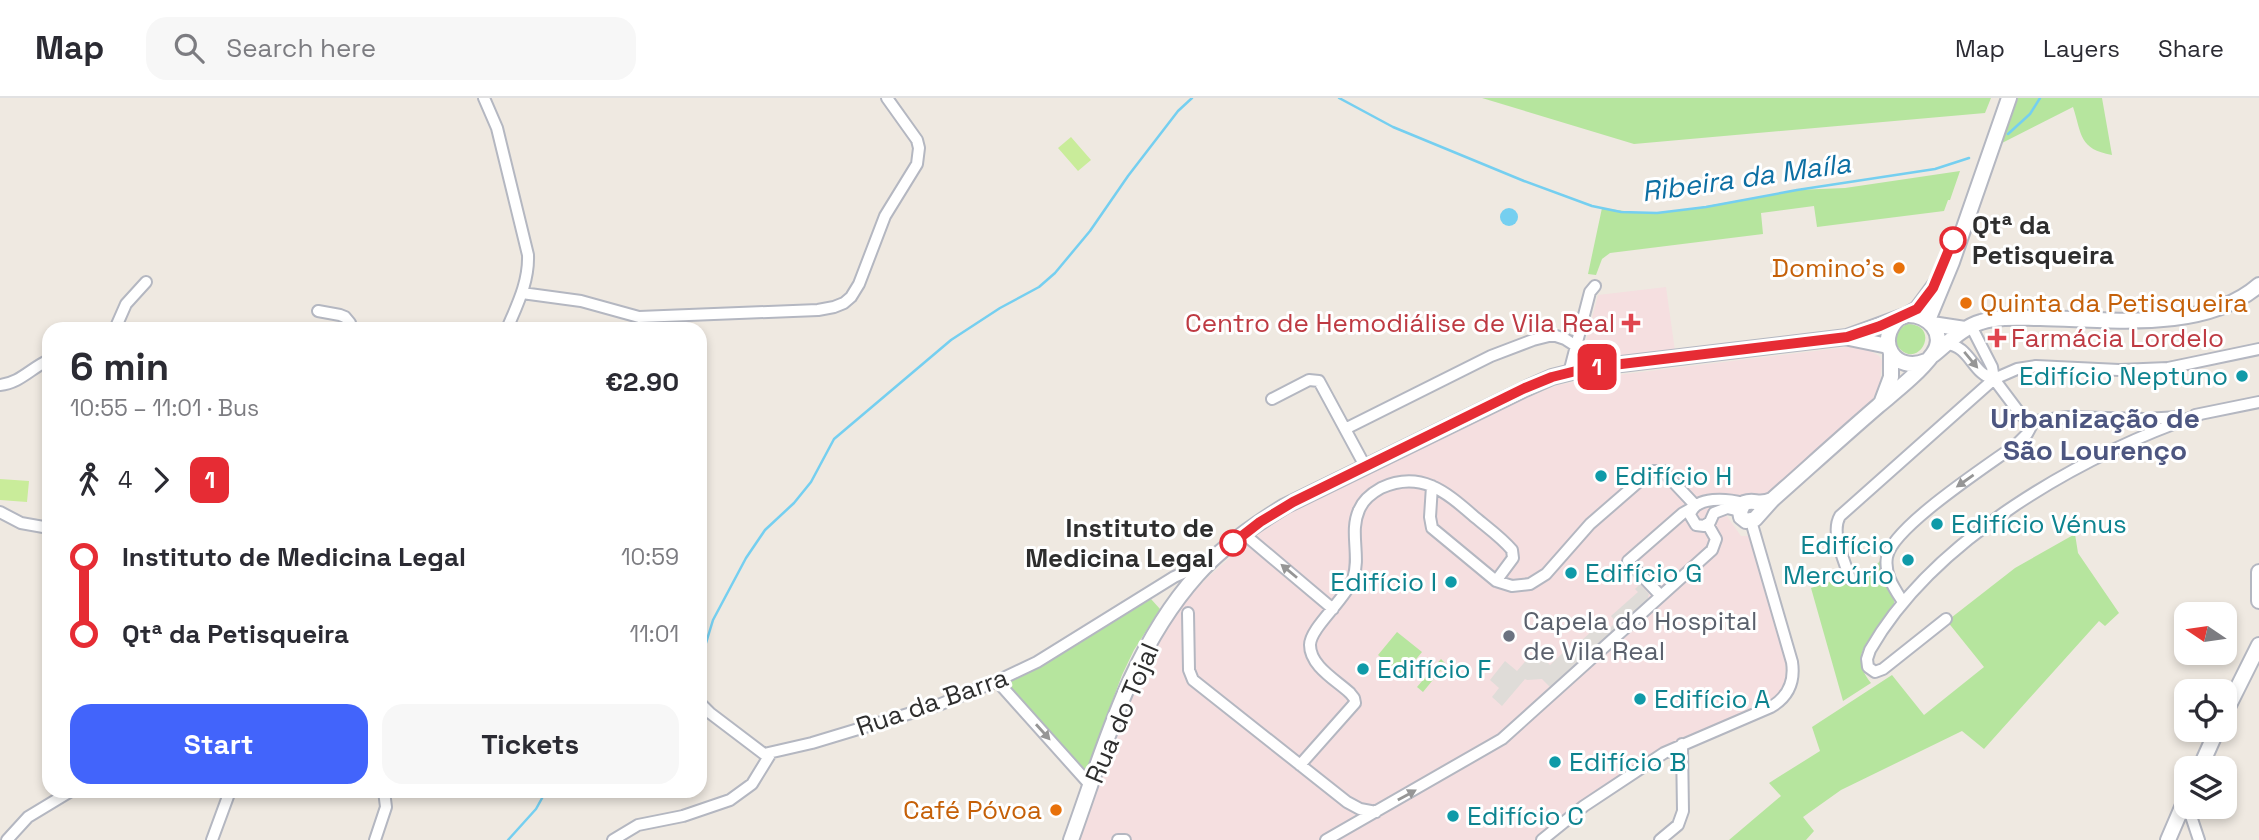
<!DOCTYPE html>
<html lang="en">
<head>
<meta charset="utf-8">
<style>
  :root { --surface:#fff; --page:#f7f7f7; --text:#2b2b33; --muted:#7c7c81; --line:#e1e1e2; --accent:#4264fb }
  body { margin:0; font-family:"Space Grotesk",sans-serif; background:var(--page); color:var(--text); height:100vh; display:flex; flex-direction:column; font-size:26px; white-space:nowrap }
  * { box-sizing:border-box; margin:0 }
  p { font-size:23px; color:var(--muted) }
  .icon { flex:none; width:38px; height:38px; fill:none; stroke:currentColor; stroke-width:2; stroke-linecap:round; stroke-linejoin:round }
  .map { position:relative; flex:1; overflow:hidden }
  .details { position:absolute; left:42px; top:224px; width:665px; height:476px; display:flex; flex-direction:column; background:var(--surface); border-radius:21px; box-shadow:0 4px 10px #0003 }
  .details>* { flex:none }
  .badge { padding:0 14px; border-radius:10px; font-size:24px; line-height:46px }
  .needle { width:46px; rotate:283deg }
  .buttons { position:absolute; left:2174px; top:504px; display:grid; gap:14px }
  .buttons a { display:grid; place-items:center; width:63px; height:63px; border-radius:14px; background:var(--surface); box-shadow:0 4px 10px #0003; font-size:35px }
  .map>.badge { position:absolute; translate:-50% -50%; box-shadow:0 0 0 4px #fff }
  .legs { display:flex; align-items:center; gap:10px; height:77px; padding:0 28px; font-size:23px }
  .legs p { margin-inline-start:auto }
  .summary { display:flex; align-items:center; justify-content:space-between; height:119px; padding:0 28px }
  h1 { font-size:38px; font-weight:800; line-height:52px }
  .cta { display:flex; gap:14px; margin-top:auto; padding:14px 28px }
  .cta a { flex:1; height:80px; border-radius:21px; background:var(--accent); color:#fff; font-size:28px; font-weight:800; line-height:80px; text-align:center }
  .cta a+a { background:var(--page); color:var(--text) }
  ul { padding:0 28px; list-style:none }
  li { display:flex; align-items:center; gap:24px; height:77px; font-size:26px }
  li i { display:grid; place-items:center; width:10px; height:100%; margin:0 9px; background:currentColor }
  li i::after { content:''; width:18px; height:18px; margin:-9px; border:5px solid; border-radius:50%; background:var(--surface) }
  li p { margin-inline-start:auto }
  li:first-child i { background:linear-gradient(#0000 50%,currentColor 0) }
  li:last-child i { background:linear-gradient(currentColor 50%,#0000 0) }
  header { display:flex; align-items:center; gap:42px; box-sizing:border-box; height:98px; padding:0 35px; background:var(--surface); border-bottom:2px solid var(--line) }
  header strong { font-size:33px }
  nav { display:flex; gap:38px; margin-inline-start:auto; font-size:24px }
  .search { width:490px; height:63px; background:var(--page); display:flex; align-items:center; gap:18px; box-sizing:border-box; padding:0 24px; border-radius:21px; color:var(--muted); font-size:26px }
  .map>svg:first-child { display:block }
  .medical { fill:#f5dfe0 }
  .green { fill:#b6e59e }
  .pitch { fill:#c9ec9a }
  .plaza { fill:#dfdcd8 }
  .water { fill:#75cff0 }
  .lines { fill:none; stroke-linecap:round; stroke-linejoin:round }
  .stream { stroke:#75cff0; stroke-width:2.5 }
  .street-casing { stroke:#b4b7c1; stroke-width:14 }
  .secondary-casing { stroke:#b4b7c1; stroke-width:18 }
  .street { stroke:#fff; stroke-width:10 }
  .secondary { stroke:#fff; stroke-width:14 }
  .oneway { fill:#969696 }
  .line-1-casing { stroke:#fff; stroke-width:16 }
  .line-1 { stroke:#e62c34; stroke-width:10 }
  .stop-1-dot { fill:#fff; stroke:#e62c34; stroke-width:3.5 }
  .food-dot { fill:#e8710a; stroke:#fff; stroke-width:2.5 }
  .health-dot { fill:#e0444e; stroke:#fff; stroke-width:2.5 }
  .culture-dot { fill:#0f9aa8; stroke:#fff; stroke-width:2.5 }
  .worship-dot { fill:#6b7280; stroke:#fff; stroke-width:2.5 }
  .labels { text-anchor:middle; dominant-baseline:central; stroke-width:6; stroke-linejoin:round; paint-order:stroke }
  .stop-label { font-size:26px; font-weight:bold; fill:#2e2e2e; stroke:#fff; text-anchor:start }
  .food-label { font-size:26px; fill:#c56008; stroke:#fff; text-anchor:end }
  .health-label { font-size:26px; fill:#be3a42; stroke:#fff; text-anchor:end }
  .culture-label { font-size:26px; fill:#0d838f; stroke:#fff; text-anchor:start }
  .worship-label { font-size:26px; fill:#5b616d; stroke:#fff; text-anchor:start }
  .street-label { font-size:26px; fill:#2e2e2e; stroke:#fff }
  .water-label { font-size:28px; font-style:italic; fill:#0d6fa3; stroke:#fff }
  .neighbourhood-label { font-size:28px; font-weight:bold; fill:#4d5680; stroke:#fff }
</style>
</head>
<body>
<header>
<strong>Map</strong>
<div class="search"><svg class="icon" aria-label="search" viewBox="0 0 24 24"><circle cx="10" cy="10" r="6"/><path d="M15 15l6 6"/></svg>Search here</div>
<nav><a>Map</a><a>Layers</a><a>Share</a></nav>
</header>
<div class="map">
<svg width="2259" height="742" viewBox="0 0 2259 742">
  <rect width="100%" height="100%" fill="#efe9e1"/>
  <path class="medical" d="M1666,189L1675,253L1581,263L1598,197Z
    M1848,249L1867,251L1879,258L1882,263L1880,286L1873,301L1764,398L1715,401L1741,438H1750L1785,560L1786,583L1783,591L1773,602L1672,646L1572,711L1535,742H1076L1131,589L1176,513L1207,480L1244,447L1286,416L1516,304L1558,287L1592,280Z"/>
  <path class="green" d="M1482,0H1991L1985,15L1634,46Z
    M2018,0H2102L2112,57C2079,51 2082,37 2073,9L2002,45Z
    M1960,73L1950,102H1948L1944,113L1817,129L1814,108L1761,115L1763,136L1610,155L1602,161L1596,177L1588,176L1602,110L1639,115L1678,113L1797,92L1845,90Z
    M1907,226C1941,226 1921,270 1901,252C1890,243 1897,231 1907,226Z
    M2075,436L2078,455L2119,515L2105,528L2099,523L1984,651L1962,633L1841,692L1803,719L1814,733L1806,742H1729L1781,698L1769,685L1820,653L1812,629L1892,577L1924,617L1984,569L1947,523L2015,470Z
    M1880,463C1883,473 1895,497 1894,505C1894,510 1889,515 1886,519C1869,544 1848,557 1871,585L1843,603L1811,490L1845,479L1853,481L1868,475Z
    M1151,501L1160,511L1134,552L1122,577L1085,676L1005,585L1042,568Z
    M1397,534L1422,554L1403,577L1378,557Z
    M1441,561L1446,566L1423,594L1417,589Z"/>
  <path class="pitch" d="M1071,39L1091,62L1078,73L1058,50Z
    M0,381L29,383L27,404L0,402Z"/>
  <path class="plaza" d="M1640,486L1649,496L1647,503L1551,590L1542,581L1527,582L1525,581L1502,608L1492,599L1499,590L1490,582L1505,563L1517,573L1529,559L1541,558L1550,567L1567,551L1570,553L1593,532L1595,534L1602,527L1608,532L1616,524L1611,518L1638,494L1635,491Z"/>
  <path class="water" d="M1500 119a9 9 0 1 1 18 0a9 9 0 1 1-18 0Z"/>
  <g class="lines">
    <path class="stream" d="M1339,0L1393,29L1524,83L1592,108L1621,114L1657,115L1706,109L1797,92L1935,71L1969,60
      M2008,36L2030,16L2040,0
      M700,553L706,545L713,522L746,460L765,432L794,405L811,384L834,341L951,242L1000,210L1039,189L1055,175L1090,133L1128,78L1178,13L1192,0
      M508,742L536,711L546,693"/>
    <g class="street-casing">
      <path id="street" d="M484,0L497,30L528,157C529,184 517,207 507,231
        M522,195L581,203L639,219L818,212L834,209L844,205L851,199L859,186L885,118L917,66L919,50L917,42L887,0
        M318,213L340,217L345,219L350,225V231
        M1971,228L1992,269L1994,281L2021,317L2028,321L2036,323L2068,319L2144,321L2179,319
        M115,231L126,206L146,184
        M1947,246C1970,248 1973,277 1994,281
        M1569,275L1590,194L1595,188
        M0,287C20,285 31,270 49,262
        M1272,301L1309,282L1319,283L1365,368
        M2195,317L2259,304
        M1345,331L1491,258L1533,242L1553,237L1565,241L1576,248
        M1432,388L1430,419L1432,430L1496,483L1512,488L1530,486L1546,476L1590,426L1651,373H1663L1695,407
        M0,414L21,425L49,430
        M1714,415L1710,424L1704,428L1696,427L1690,417C1695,397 1728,401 1744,405
        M1714,415L1727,410L1740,413
        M1244,436L1333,511
        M1850,481C1845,463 1830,435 1840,418L1994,281L2017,271L2036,268L2119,272L2168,270L2259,251
        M1661,498L1628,463L1683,415L1692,410
        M1903,504C1894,490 1884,476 1887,459C1892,429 1990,366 2017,346L2027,336L2034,323
        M1188,515L1189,572L1193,582L1347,704L1360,711L1376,714
        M1946,521L1883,571L1875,574L1868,569L1867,561L1870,552C1934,440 2082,357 2201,316
        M997,583L1091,688
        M700,605L710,615L764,656L812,645L941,606L997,583L1037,564L1174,479L1206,465
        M1300,667L1355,605L1354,600L1350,595C1336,582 1310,568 1310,547C1310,530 1345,502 1353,481C1361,458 1349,434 1359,412C1363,402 1372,395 1381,390C1422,371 1448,396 1476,420C1488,430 1502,440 1512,452L1513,460L1496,483
        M2188,709L2199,742
        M7,742L28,719L71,693
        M212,742L230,693
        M375,742L386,709L384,693
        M613,742L638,727L683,718L730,702L752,686L771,655
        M1118,742H1125
        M1326,742L1502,641L1712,452L1716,441L1708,427
        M1542,742L1584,708L1664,655L1771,609C1788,599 1795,584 1792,564L1751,423
        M1660,742L1678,727L1683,713L1682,646"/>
    </g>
    <g class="secondary-casing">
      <path id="secondary" d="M1907,217L1917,211L1937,184
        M1899,220C1874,243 1895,276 1926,263
        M1928,222L1952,164L2009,0
        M1932,226L1965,231
        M1849,240L1888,248
        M1933,257C1948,245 1963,229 1981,224C2000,218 2021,220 2040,220C2108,221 2204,235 2259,187
        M1882,303L1891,279V255
        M2259,474V503
        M2224,617L2259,547
        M2200,670L2217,632
        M1071,742C1104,651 1130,552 1197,477C1221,450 1254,427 1285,408L1525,291L1552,279L1588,270L1847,239L1907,217C1928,216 1947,236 1933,256C1918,276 1897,292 1878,308C1842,339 1807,371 1772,402L1755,421L1746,423L1741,419L1740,413L1744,405C1755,401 1758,408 1772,402
        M2168,742L2186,700"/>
    </g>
    <use href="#street" class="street"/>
    <use href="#secondary" class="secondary"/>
  </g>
  <defs><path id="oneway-solid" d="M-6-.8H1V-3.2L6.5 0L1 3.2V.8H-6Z" transform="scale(1.75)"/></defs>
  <g class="oneway">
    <use href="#oneway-solid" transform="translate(1971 262) rotate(50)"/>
    <use href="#oneway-solid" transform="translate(1965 383) rotate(145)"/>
    <use href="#oneway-solid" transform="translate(1289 473) rotate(-140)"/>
    <use href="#oneway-solid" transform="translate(1043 634) rotate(48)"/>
    <use href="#oneway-solid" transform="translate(1407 697) rotate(-29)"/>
  </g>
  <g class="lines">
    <g class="line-1-casing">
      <path id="line-1" d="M1233,445L1260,424L1293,404L1525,290L1552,279L1588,270L1847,239L1880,228L1917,211L1933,190L1953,142"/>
    </g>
    <use href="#line-1" class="line-1"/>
  </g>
  <g class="stop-1-dot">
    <circle cx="1953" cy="142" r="12"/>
    <circle cx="1233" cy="445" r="12"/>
  </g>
  <g class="food-dot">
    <circle cx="1899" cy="170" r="7"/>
    <circle cx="1966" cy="205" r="7"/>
    <circle cx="1056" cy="712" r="7"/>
  </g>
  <g class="health-dot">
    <path d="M1627.5 214.5h7v7h7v7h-7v7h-7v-7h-7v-7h7z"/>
    <path d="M1993.5 229.5h7v7h7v7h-7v7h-7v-7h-7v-7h7z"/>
  </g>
  <g class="culture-dot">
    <circle cx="2242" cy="278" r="7"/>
    <circle cx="1601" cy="378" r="7"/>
    <circle cx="1937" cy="426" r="7"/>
    <circle cx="1908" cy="462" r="7"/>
    <circle cx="1571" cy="475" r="7"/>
    <circle cx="1451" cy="484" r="7"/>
    <circle cx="1363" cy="571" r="7"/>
    <circle cx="1640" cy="601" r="7"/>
    <circle cx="1555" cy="664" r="7"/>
    <circle cx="1453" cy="718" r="7"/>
  </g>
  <circle class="worship-dot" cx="1509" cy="538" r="7"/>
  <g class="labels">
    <g class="stop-label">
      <text x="1972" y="127">Qtª da<tspan x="1972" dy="30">Petisqueira</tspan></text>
      <text x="1214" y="430" text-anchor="end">Instituto de<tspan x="1214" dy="30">Medicina Legal</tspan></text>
    </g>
    <g class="food-label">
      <text x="1885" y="170">Domino's</text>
      <text x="1980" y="205" text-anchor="start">Quinta da Petisqueira</text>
      <text x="1042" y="712">Café Póvoa</text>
    </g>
    <g class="health-label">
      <text x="1615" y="225">Centro de Hemodiálise de Vila Real</text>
      <text x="2011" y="240" text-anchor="start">Farmácia Lordelo</text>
    </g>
    <g class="culture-label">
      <text x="2228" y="278" text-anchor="end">Edifício Neptuno</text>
      <text x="1615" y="378">Edifício H</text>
      <text x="1951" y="426">Edifício Vénus</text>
      <text x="1894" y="447" text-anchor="end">Edifício<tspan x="1894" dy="30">Mercúrio</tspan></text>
      <text x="1585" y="475">Edifício G</text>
      <text x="1437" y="484" text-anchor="end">Edifício I</text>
      <text x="1377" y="571">Edifício F</text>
      <text x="1654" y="601">Edifício A</text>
      <text x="1569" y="664">Edifício B</text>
      <text x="1467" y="718">Edifício C</text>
    </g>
    <g class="worship-label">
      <text x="1523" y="523">Capela do Hospital<tspan x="1523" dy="30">de Vila Real</tspan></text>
    </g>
    <g class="street-label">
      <text transform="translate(932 604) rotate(-19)">Rua da Barra</text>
      <text transform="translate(1122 615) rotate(-67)">Rua do Tojal</text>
    </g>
    <g class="water-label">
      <text transform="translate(1746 79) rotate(-8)">Ribeira da Maíla</text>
    </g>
    <g class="neighbourhood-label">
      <text x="2095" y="320">Urbanização de<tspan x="2095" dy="32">São Lourenço</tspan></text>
    </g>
  </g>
</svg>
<div class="buttons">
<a><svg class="needle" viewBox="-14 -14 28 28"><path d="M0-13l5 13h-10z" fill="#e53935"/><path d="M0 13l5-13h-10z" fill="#7c7c81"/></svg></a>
<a><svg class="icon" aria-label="locate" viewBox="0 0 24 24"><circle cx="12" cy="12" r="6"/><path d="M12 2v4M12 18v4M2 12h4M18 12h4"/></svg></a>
<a><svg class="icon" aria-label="layers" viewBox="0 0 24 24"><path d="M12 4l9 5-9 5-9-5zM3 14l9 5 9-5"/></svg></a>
</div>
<b class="badge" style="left:1597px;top:269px;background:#e62c34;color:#fff">1</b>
<section class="details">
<div class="summary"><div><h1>6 min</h1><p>10:55 – 11:01 · Bus</p></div><b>€2.90</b></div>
<div class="legs"><svg class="icon" aria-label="walk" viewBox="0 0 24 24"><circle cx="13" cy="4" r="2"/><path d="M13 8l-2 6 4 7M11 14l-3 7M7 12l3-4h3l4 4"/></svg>4<svg class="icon" aria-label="forward" viewBox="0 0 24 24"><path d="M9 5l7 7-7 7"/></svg><b class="badge" style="background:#e62c34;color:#fff">1</b></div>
<ul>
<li><i style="color:#e62c34"></i><b>Instituto de Medicina Legal</b><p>10:59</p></li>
<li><i style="color:#e62c34"></i><b>Qtª da Petisqueira</b><p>11:01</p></li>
</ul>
<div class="cta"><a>Start</a><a>Tickets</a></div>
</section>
</div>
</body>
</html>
